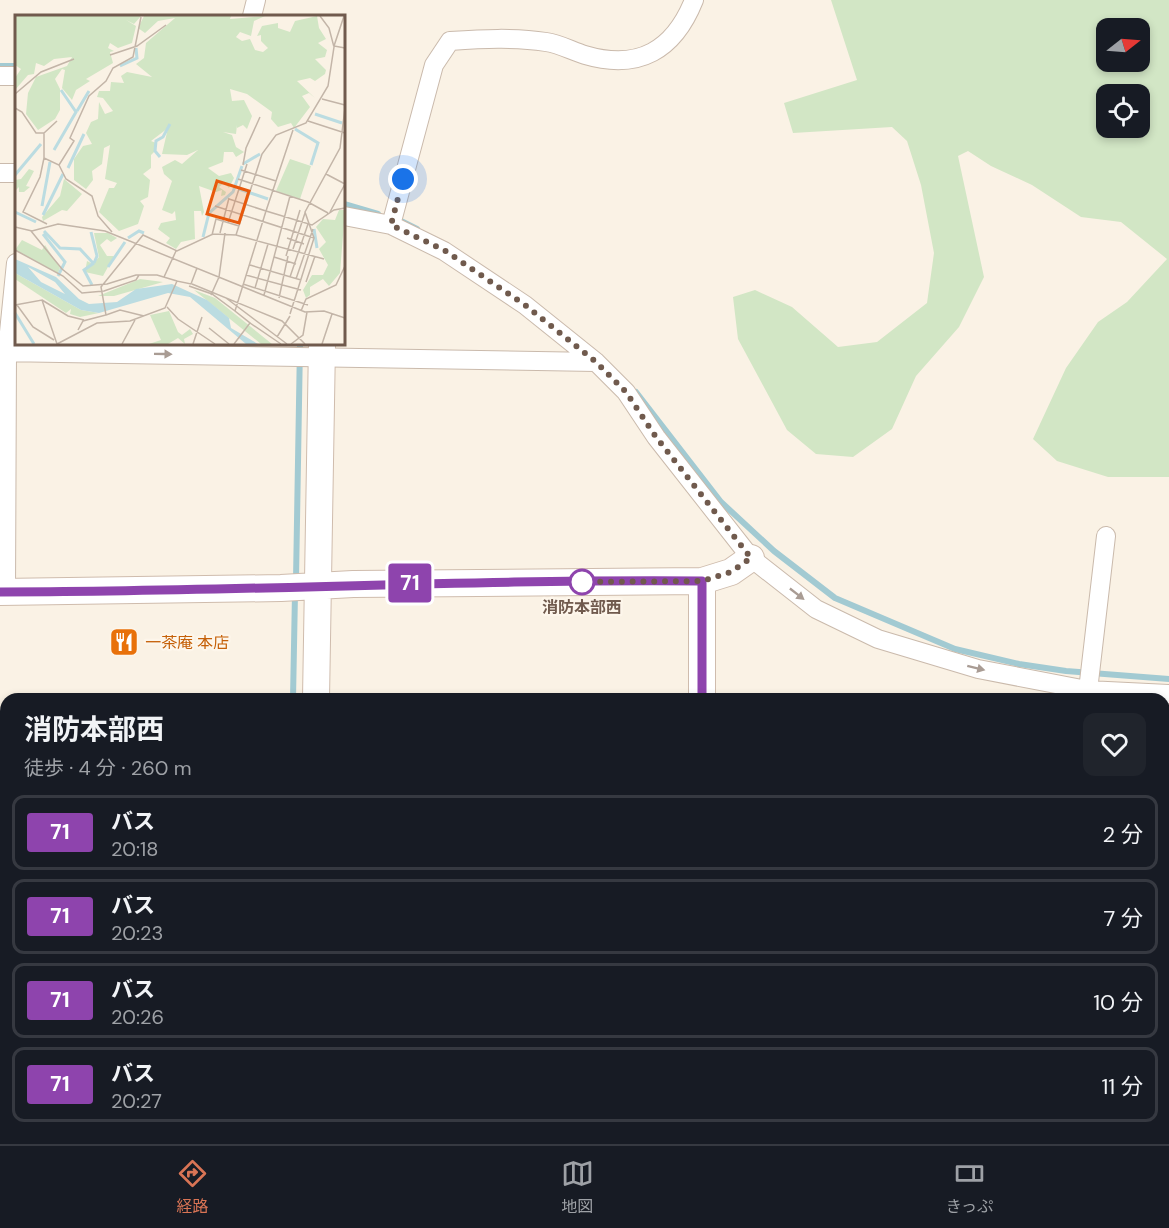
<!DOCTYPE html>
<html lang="ja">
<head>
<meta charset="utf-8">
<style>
  :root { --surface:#171b24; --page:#20242c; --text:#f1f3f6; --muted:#9ea1a6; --line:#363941; --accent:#d97455 }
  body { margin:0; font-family:"DM Sans","Noto Sans JP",sans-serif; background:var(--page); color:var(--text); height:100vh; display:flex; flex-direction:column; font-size:22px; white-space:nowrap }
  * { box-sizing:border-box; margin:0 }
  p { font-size:20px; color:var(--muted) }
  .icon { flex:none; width:33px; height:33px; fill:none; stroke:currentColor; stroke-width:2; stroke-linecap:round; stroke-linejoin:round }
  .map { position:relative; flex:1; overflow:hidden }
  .side { position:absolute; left:0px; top:693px; width:1170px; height:452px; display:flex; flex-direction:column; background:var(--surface); border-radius:18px 18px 0 0; box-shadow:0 3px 9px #0003 }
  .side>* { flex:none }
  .badge { padding:0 12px; border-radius:4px; font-size:21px; line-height:39px }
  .needle { width:39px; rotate:73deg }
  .tools { position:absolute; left:1096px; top:18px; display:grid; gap:12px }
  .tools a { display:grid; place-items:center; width:54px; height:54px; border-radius:12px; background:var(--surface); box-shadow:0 3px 9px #0003; font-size:30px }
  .you { position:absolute; width:30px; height:30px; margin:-15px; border:4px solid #fff; border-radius:50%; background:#1a73e8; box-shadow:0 0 0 9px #1a73e833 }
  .map>.badge { position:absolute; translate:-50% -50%; box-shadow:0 0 0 3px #fff }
  .round { display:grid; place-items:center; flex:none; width:63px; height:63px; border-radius:12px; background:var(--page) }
  .headline { display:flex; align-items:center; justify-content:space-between; height:102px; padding:0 24px }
  h1 { font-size:28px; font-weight:700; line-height:45px }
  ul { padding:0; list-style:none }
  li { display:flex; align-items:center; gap:18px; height:75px; margin:0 12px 9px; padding:0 12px; border:3px solid var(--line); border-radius:12px }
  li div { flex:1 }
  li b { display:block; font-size:22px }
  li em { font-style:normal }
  li .badge { min-width:66px; font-weight:700; text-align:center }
  .tab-bar { display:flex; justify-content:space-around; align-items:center; height:84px; border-top:2px solid var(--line); background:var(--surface); font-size:16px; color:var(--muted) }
  .tab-bar a { display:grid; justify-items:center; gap:3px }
  .tab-bar .active { color:var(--accent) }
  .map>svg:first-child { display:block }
  .green { fill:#d2e6c5; fill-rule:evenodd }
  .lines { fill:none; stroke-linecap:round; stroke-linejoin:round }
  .stream { stroke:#a2cad2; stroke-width:6 }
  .street-casing { stroke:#cabaac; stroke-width:20 }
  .secondary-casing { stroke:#cfbcad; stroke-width:28 }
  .street { stroke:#fff; stroke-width:18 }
  .secondary { stroke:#fff; stroke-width:26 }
  .oneway { fill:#a99c94 }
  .line-casing { stroke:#fff; stroke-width:14 }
  .line { stroke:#8e44ad; stroke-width:9 }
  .walk { stroke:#705a4d; stroke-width:6; stroke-dasharray:0 10.8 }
  .stop-dot { fill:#fff; stroke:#8e44ad; stroke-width:3 }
  .labels { text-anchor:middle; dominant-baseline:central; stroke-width:4.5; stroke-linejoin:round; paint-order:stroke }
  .stop-label { font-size:16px; font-weight:bold; fill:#705a4d; stroke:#fdf6eb }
  .food-label { font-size:16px; fill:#c56008; stroke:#fdf6eb; text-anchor:start }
  .inset-river { fill:none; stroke:#bbdce1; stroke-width:3 }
  .inset-road { fill:none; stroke:#c3b5a8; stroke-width:1.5 }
  .view { fill:#e8590c; fill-opacity:0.15; stroke:#e8590c; stroke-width:3 }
  .inset-edge { fill:none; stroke:#705a4d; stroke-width:3 }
</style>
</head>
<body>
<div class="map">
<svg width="1169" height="1144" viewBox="0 0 1169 1144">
  <rect width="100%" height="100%" fill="#faf2e5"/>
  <path class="green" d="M831,0H1169V477H1108L1057,461L1033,439L1066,368L1098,322L1127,302L1167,259L1121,222L1081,217L1032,185L991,166L968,151L958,156L984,277L959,327L916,376L892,429L853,457L816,454L787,430L738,339L733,297L755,290L792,307L838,347L877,342L927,303L934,253L921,185L907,141L892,127L793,133L784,103L857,80ZM1107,28H1140V62H1107ZM1107,94H1140V128H1107Z"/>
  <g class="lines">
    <path class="stream" d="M0,66H16
      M344,204L378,214
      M397,219L417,229
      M636,392L721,502L774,551L835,598L955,649L1019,664L1066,671L1169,679
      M296,580L300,344
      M293,699L295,593
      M286,1144V1138
      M1099,1144L1100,1138"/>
    <g class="street-casing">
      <path id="street" d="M252,16L256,0
        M0,76H16
        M0,173H16
        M344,216L391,225L444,251L525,305L596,362L626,392L656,437L751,558L816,609L878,639L978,669L1087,690L1169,694
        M391,225L434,65L450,41C481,39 515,37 546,42C560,44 572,51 585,55C639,71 674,50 694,0
        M0,352L596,362
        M6,592L7,352L16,263
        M1087,699L1106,536
        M0,981L6,982
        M1164,1001H1169
        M1073,1144V1138"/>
    </g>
    <g class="secondary-casing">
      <path id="secondary" d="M0,592L281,588L353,584L702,581L731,572L751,558
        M316,699L322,344
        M702,699V581
        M0,789L6,790
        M1164,811H1169
        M306,1144V1138
        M693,1144V1138"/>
    </g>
    <use href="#street" class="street"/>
    <use href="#secondary" class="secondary"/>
  </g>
  <defs><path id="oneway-solid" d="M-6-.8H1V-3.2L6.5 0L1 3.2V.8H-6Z" transform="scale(1.5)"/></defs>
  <g class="oneway">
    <use href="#oneway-solid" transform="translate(163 354) rotate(1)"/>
    <use href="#oneway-solid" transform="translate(797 594) rotate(38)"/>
    <use href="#oneway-solid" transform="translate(976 668) rotate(14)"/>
  </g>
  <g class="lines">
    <g class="line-casing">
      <path id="line" d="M0,592C234,592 468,579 702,581V699"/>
    </g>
    <use href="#line" class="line"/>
    <path class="walk" d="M403,179L391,225L444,250L525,305L596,362L626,392L656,437L751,558L731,572L702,581L582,582"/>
  </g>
  <defs>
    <g id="restaurant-square" transform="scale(1.5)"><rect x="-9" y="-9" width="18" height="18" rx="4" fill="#e8710a" stroke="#fdf6eb"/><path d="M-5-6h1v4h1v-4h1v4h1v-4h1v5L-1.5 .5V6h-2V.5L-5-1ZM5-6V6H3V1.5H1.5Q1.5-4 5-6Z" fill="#fff"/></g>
  </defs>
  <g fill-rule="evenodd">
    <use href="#restaurant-square" x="124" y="642"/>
  </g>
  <circle class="stop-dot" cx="582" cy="582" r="12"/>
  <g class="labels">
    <g class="stop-label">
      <text x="582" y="607">消防本部西</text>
    </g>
    <g class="food-label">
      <text x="145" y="642">一茶庵 本店</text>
    </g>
  </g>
  <g transform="translate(15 15)">
    <rect width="330" height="330" fill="#faf2e5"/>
    <path d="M0,1H126L119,9L111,5L121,11L117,28L103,33L95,28L93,33L99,36L95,37L98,48L71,64L75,66L61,75L57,85L47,73L50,55L47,54L40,64L45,74V95L40,104L23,115L11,99L13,78L21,62L52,51L57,42L39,44L29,51L21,48L19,59L13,60L0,75V63L6,54L0,50ZM129,1H216L215,4L250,1L239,6L236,21L225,17L221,22L227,26L235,24L240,35L248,37L253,33L246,26V20L242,21L247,11L263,8V13L275,17L280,6L302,1L304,13L311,24L303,28L312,35L310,42L300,44L311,55L310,59L300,66L295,63L282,66L300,83L294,78L287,81L295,92L279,113L276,108L263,112L256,104L257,97L232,79L215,74L217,86L229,85L237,101L232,114L228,110L222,113V110L221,119L208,117L217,120L221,132L229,137L221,142L218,137H209L208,147L193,153L204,161L216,158L219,163L214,173L209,168L204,172L211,177L210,180L206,181L207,175L201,177L184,171L189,197L187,201L186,196H179L180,224L166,227L161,234L151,228L155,223L143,214L146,208L161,205L160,196L157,199L147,195L157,166L149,159L147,152L160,145L167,149L183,135L172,140L147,139L153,113L136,126L141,128V135L136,140V153L128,159L135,165L133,182L125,186L129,191L123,209L104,216L84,197L94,173H99L102,168L90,164L95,130L89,133L87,149L77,156L78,165L71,174L59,165V144L68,131L77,129L71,118L76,107L83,104L84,87L90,99L98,96L88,83L82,82L84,76H95L96,67L109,68L106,61L112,57L137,62L121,49L129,43L131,28L160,3L143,6L130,18L123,13ZM275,144L296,151L285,184L261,176ZM14,154L19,156L11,171L15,172L9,177H4V172L0,176V165L6,164ZM49,164L67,179L52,196L47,195L28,206L27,202L45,181ZM324,195H330L325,258L314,271L308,264L295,272V280L291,283L288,275L297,260H308L313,250L304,234L311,227L301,212L308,204L320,205ZM79,218H93L102,223L96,227L92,224L85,230L92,241H99L88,261L70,257L72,246L78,249L84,242ZM7,225L27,235L30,230L45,253L43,258L0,235ZM0,258L66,295L84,298L65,302L55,299L56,294L51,298L0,264ZM125,264L148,267L99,281H83ZM179,275L200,283L257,329H246ZM154,296L163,317L167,320L175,314L178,319L169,324L170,329L163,323L153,329H134L146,325L135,300Z" fill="#d2e6c5"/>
    <path d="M0,244L41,262L64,284L74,289L102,287L121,274L157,269L192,285L214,303L216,313L243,329H231L175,282L153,278L84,298L66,295L0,258ZM13,252L40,267L50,279L26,267Z" fill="#bbdce1" fill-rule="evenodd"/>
    <path class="inset-river" d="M105,51L122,43L121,33M62,96L74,76M300,99L327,108M280,114L303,128L296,150M39,135L61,97L46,75M145,142L140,136L141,126L148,122L155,109M228,149L245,139M53,153L69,119M0,160L26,129M224,174L253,184M27,191L35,147M0,197L21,207M28,200L48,159M299,214L302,233M29,216L45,233L65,234L78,248M76,217L82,241L79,248M28,219L50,247L43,261M188,222L194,198L218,177L227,151M113,223L124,216L129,218M93,252L110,227M77,270L69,255L79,248M0,298L19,329"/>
    <path class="inset-road" d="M329,1L319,31L330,33M95,40L122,31L151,10M0,79L26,57L59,44M307,84L330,90M0,93L7,97L21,118H29L42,106M293,106L330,118M29,118V143L44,150L51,164L77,181L83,201L97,217M29,143L25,162L8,197L32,209M44,150L59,126L55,123L74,81L91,66L98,53L118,42L126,2M228,150L231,133L245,102M226,155L261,166M311,159L330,169M223,164L293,187L313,198M214,184L251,196L278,115M200,191L299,223M315,197L330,169M213,208L232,149M0,212L17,216L43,209L90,216L290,297L309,296L330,303M16,216L47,254L68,271L92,269L121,260H142L162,266M205,218L214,183M197,220L201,204L224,211M221,220L309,244M272,223L289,229M278,234L290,198M0,235L48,261L67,278L89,276L121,265L124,260M271,241L285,195M259,242L281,249M235,250L286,265M231,260L286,275M149,262L161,236M275,262L293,209M281,264L298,214M291,267L300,241M177,269L267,306L290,329M228,269L293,290M174,271L197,279L220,296M240,273L253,229M196,280L204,262L210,218M249,280L275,181M211,283L272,329M264,283L273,241M27,285L53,301L69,305M0,290L27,285L42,329M2,290L18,312L39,325M152,292L163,304L200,329M286,296L291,284L321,270L330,251M275,299L299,223L290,197L325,133L330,93M91,300L105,295L129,301M235,308L266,329M194,313L214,329M63,315L68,306L91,300L86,272L128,220L162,236L198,219L221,220L247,139L261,120L291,108L313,71L319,32L314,13L305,1M262,322L275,301M42,329L82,308L115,306L150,293L162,266L176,269L182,253M107,329L120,305M178,329L187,302M219,329L235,308L220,296L251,196L297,210L319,195L330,193M276,329L288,320L292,297M307,329L317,299"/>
    <path class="view" d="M202,166L234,176L224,208L192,199Z"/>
    <rect width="330" height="330" class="inset-edge"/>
  </g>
</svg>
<div class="tools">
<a><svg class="needle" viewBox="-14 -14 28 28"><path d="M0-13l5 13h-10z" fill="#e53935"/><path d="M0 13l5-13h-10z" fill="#9ea1a6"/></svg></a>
<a><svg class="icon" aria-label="locate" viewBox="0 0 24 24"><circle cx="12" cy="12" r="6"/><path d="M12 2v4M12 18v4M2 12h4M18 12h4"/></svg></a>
</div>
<div class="you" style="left:403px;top:179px"></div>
<b class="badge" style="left:410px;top:583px;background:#8e44ad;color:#fff">71</b>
<section class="side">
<div class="headline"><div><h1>消防本部西</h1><p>徒歩 · 4 分 · 260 m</p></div><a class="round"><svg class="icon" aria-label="heart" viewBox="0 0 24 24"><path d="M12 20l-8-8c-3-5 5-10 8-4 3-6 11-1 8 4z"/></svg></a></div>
<ul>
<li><span class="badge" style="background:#8e44ad;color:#fff">71</span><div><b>バス</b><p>20:18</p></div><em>2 分</em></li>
<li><span class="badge" style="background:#8e44ad;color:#fff">71</span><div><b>バス</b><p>20:23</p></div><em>7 分</em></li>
<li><span class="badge" style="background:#8e44ad;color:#fff">71</span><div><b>バス</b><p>20:26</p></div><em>10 分</em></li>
<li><span class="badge" style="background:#8e44ad;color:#fff">71</span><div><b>バス</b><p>20:27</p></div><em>11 分</em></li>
</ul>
</section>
</div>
<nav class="tab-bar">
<a class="active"><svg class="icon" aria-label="directions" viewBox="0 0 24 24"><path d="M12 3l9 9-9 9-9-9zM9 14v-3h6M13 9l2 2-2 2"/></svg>経路</a>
<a><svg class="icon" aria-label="map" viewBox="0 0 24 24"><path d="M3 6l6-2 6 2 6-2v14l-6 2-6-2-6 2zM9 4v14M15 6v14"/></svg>地図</a>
<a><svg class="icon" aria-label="tickets" viewBox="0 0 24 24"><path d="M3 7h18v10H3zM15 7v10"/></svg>きっぷ</a>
</nav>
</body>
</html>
